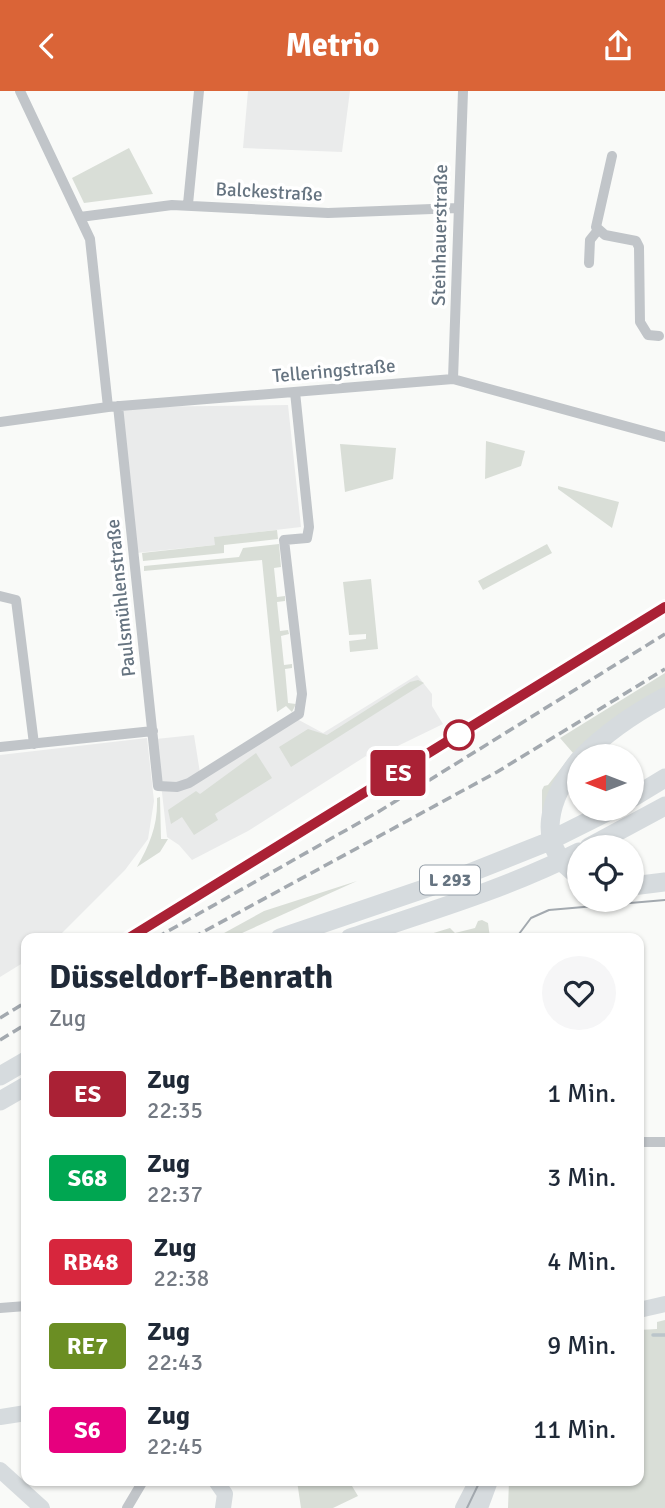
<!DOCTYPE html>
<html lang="de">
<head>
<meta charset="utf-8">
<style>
  :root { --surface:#fff; --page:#f6f6f7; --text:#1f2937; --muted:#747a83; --accent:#da6437 }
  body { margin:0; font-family:Signika,sans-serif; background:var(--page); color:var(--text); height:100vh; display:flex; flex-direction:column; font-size:26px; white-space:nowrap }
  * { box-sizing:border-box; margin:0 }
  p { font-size:23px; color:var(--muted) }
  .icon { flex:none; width:38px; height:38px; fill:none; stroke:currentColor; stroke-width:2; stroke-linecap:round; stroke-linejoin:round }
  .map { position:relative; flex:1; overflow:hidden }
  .panel { position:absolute; left:21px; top:842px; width:623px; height:553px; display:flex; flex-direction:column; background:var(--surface); border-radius:14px; box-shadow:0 2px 5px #0004 }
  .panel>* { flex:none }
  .badge { padding:0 14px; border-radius:5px; font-size:24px; line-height:46px }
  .needle { width:46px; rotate:270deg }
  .fabs { position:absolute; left:567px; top:653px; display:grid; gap:14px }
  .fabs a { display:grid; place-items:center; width:77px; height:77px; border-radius:50%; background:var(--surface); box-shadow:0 2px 5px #0004; font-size:35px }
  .map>.badge { position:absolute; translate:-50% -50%; box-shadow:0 0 0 4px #fff }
  .round { display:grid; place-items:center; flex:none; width:74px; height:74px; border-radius:37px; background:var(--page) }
  .overview { display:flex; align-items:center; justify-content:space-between; height:119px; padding:0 28px }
  h1 { font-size:33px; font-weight:700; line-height:52px }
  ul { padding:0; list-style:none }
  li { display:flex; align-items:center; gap:21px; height:84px; padding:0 28px }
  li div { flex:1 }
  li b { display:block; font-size:26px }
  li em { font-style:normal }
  li .badge { min-width:77px; font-weight:700; text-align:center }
  header { display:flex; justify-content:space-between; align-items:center; height:91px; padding:0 28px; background:var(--accent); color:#fff; font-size:32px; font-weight:700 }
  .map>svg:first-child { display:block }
  .built { fill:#eaebeb }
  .green { fill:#d9ded7 }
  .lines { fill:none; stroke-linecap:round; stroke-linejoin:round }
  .stream { stroke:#bbc5ca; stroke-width:3.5 }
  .street { stroke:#c1c5c9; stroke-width:10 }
  .secondary { stroke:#d6dbde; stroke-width:16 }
  .highway { stroke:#d6dbde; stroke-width:19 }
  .tram { stroke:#a3a9af; stroke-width:2 }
  .rail { stroke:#a3a9af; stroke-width:3.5; stroke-dasharray:10 5; stroke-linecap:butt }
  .line-casing { stroke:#fff; stroke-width:16 }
  .line { stroke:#aa2135; stroke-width:10 }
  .stop-dot { fill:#fff; stroke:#aa2135; stroke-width:3.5 }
  .labels { text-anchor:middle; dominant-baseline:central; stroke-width:7; stroke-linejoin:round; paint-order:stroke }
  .shield { fill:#fff; stroke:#949ea7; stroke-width:2 }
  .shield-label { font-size:18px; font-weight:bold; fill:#667481 }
  .street-label { font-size:19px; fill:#667481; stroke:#fff }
</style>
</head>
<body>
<header><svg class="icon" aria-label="back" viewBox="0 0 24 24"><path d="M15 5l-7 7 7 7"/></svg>Metrio<svg class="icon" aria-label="share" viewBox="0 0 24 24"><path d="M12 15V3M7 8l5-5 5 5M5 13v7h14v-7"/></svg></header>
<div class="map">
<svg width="665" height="1417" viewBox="0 0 665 1417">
  <rect width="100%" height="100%" fill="#f9faf8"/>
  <path class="built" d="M248,0H350L342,61L243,57Z
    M288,314L301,436L215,446V454L136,462L121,321L125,316Z
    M417,584L432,603V615L443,633L369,669L366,665L248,740L192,769L179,754L167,746L156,648L194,644L200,682L297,628L323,642Z
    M147,647L154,710L148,748L125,779L57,847H26V870L0,886V664Z"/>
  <path class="green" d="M129,57L153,103L84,112L72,87Z
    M486,350L525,360L521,375L485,388Z
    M340,353L396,357L393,388L345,401Z
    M558,395L619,411L612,437L558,398Z
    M277,439L278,448L224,454V462L143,470L142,462L215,454L214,446Z
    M279,453L281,476L274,477L277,506L285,505V510L277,511L280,540L288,539L289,543L281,545L284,574L292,573V577L285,578L288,612L296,613L292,621L286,615L277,621L262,469L144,480V475L239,466L243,457Z
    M547,453L552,462L483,499L478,490Z
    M371,488L378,558L350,561L349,550L366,548V543L349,544L343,491Z
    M665,582V602L616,631L542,735V699L544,695L548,694L573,662L560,647Z
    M418,589L424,592L291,676L279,656L308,638L327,644L410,591Z
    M256,662L272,687L215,723L218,729L194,744L182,726L171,733L168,719L196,700L200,703Z
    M160,706L161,748H168L160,761L137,776C150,753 158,734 157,707Z
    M357,790L231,847H215L264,820Z
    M482,829L488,832L490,847H417L450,837L455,842L475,837L478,830Z
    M665,1229V1417H508L509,1390H639V1239L657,1238V1231Z
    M297,1390H349L358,1405L333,1417H301Z"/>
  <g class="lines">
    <path class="stream" d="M653,1244H665"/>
    <path class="street" d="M20,0L90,148L108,316
      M612,65L596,136L605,144L636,150L639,156L640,231L648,244L659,245
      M188,113L199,0
      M80,126L172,114L328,122L458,117
      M589,172L590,149L598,139
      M453,288L463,0
      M118,315L158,695L177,696L189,692L299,623L302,603L284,449L307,447L309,436L295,301
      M0,331L108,316L453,288L665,346
      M0,505L16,509L34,653
      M0,656L153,640
      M639,1051H665
      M0,1217L26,1215
      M127,1417L143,1390"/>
    <path class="secondary" d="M639,1219L665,1213
      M0,1326L26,1322
      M0,1379L42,1417
      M216,1390L225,1403L223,1417
      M463,1417L477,1390
      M480,1417L490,1390"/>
    <path class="highway" d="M583,665C607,641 635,622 665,606
      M579,669C550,705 532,754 579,785
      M632,707L665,687
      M589,756L665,715
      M632,795L665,791
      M280,847L462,785L545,752L613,718
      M350,847C427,821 506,798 579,761
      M0,985L26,970
      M0,1010L26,995"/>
    <path class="tram" d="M516,847L531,827L549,819L665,809
      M467,1417L480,1390"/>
    <path class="rail" d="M129,847L665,517
      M156,847L378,721L665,543
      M192,847L497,681L665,578
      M0,927L26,911
      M0,949L26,933"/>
  </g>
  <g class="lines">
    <g class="line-casing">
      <path id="line" d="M129,847L665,516"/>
    </g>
    <use href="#line" class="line"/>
  </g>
  <circle class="stop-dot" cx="459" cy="644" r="14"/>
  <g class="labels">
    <rect class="shield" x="420" y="774.5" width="60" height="29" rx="5"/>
    <g class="shield-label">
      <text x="450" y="789">L 293</text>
    </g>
    <g class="street-label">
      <text transform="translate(269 101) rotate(3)">Balckestraße</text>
      <text transform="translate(440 144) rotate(-89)">Steinhauerstraße</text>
      <text transform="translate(334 280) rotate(-5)">Telleringstraße</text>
      <text transform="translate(121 507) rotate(-96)">Paulsmühlenstraße</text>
    </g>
  </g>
</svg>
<div class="fabs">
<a><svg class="needle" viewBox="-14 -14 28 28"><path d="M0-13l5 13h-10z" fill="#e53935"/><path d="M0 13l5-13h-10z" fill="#747a83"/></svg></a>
<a><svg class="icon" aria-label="locate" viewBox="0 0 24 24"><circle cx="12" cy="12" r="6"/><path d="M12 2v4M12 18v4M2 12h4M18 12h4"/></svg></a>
</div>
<b class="badge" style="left:398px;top:682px;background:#aa2135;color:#fff">ES</b>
<section class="panel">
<div class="overview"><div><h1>Düsseldorf-Benrath</h1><p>Zug</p></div><a class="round"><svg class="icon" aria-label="heart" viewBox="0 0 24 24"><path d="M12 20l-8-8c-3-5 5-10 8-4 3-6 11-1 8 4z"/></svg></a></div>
<ul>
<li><span class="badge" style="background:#aa2135;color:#fff">ES</span><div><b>Zug</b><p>22:35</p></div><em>1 Min.</em></li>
<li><span class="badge" style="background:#00a651;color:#fff">S68</span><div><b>Zug</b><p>22:37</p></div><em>3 Min.</em></li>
<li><span class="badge" style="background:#d7263d;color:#fff">RB48</span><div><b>Zug</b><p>22:38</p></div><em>4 Min.</em></li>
<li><span class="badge" style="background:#6b8e23;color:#fff">RE7</span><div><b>Zug</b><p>22:43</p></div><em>9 Min.</em></li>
<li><span class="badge" style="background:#e6007e;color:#fff">S6</span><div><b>Zug</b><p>22:45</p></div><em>11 Min.</em></li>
</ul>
</section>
</div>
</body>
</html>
